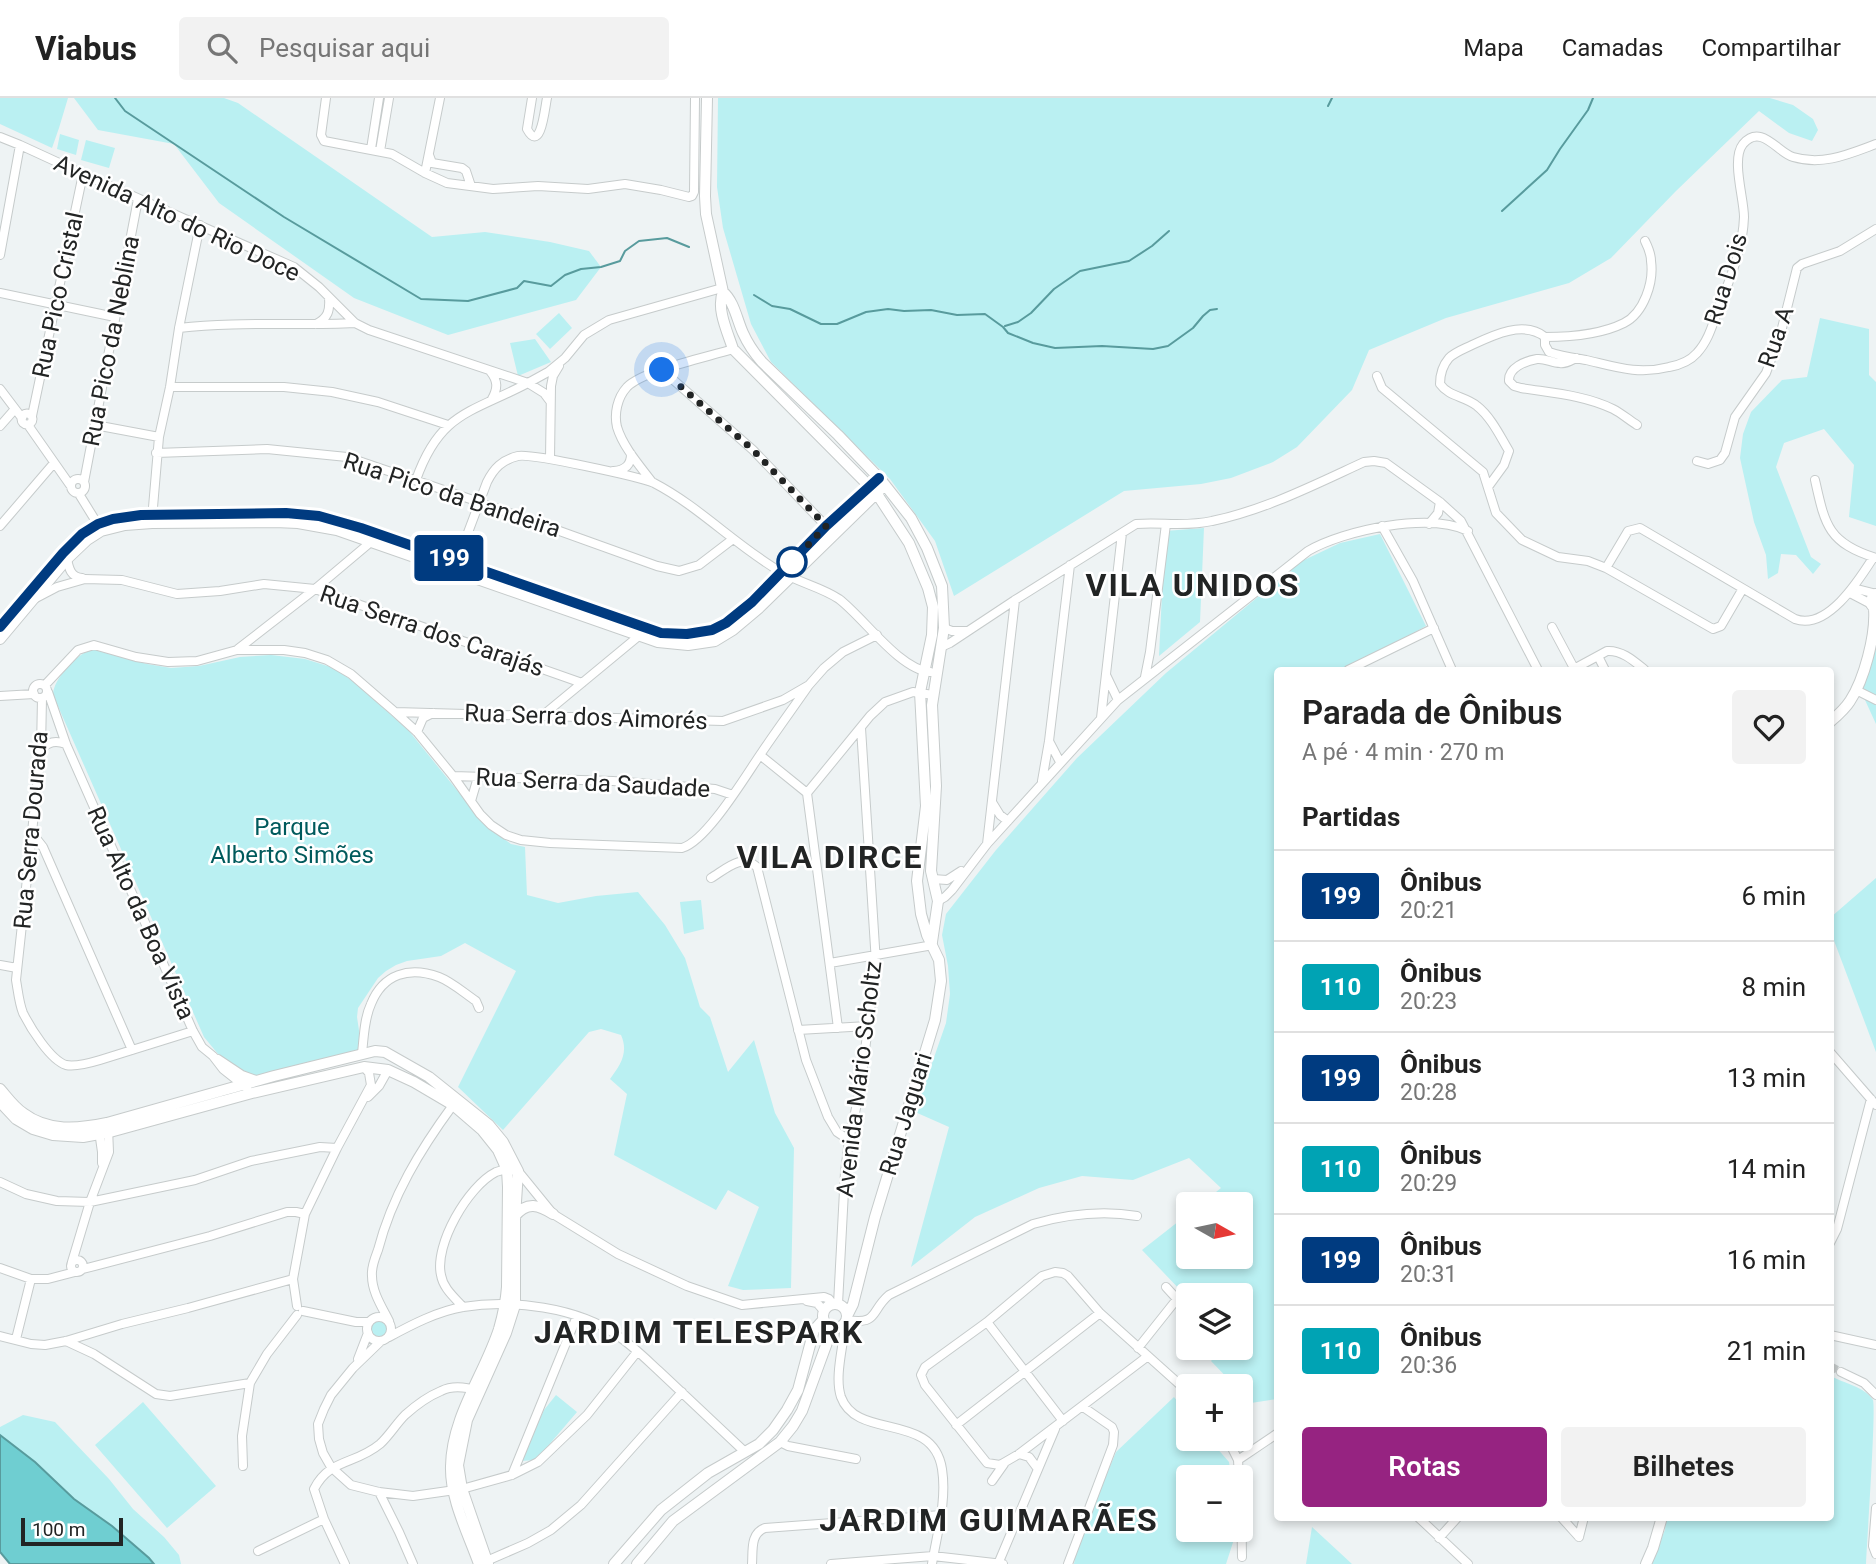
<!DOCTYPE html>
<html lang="pt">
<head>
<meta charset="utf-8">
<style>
  :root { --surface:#fff; --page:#f2f2f2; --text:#222; --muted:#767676; --line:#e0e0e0; --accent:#962381 }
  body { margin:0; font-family:Roboto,sans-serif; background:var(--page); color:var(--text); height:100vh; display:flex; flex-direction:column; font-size:26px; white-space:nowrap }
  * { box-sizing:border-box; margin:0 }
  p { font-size:23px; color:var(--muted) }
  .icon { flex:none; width:38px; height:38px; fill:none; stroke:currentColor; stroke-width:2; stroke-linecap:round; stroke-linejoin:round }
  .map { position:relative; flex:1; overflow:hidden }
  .panel { position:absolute; left:1274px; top:569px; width:560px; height:854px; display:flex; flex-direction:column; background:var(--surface); border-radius:7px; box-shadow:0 4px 10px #0003 }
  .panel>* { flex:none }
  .badge { padding:0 14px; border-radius:5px; font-size:24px; line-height:46px }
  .needle { width:46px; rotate:99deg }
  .fabs { position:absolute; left:1176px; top:1094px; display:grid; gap:14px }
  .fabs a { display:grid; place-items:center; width:77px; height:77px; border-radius:7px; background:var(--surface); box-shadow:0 4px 10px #0003; font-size:35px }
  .scale { position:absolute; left:21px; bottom:18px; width:102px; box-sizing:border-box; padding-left:7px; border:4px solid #222424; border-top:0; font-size:19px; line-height:24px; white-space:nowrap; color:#222424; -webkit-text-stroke:5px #fff; paint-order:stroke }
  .you { position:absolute; width:35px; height:35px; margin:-18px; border:5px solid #fff; border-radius:50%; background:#1a73e8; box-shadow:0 0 0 10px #1a73e833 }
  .map>.badge { position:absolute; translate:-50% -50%; box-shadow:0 0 0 4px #fff }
  h2 { padding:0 28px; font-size:26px; line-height:63px }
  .round { display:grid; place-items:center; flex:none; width:74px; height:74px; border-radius:7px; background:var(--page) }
  .head { display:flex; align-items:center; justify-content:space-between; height:119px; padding:0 28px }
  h1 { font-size:33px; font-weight:600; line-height:52px }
  .button { display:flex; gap:14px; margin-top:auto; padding:14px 28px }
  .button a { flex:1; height:80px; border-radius:7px; background:var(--accent); color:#fff; font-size:28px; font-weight:600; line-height:80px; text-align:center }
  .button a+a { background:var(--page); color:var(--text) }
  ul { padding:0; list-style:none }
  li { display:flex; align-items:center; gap:21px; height:91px; padding:0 28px; border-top:2px solid var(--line) }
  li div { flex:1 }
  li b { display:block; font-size:26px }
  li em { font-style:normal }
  li .badge { min-width:77px; font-weight:700; text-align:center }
  header { display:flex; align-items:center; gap:42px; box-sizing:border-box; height:98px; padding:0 35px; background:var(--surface); border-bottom:2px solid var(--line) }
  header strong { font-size:33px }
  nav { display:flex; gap:38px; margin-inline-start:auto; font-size:24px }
  .search { width:490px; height:63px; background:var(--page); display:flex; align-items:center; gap:18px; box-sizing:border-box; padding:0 24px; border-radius:7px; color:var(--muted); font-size:26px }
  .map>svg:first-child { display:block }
  .green { fill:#baf0f2 }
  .water { fill:#6fced1; stroke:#589b9d; stroke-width:2 }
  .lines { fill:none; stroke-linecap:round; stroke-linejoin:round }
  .stream { stroke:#589b9d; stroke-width:2 }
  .minor-tunnel { stroke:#c5caca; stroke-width:8; stroke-dasharray:8 4; stroke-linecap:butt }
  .minor-casing { stroke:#c6cbcb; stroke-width:10 }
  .tertiary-casing { stroke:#c6cbcb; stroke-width:12 }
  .minor { stroke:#fff; stroke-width:8 }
  .tertiary { stroke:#fff; stroke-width:10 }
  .line-casing { stroke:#fff; stroke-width:16 }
  .line { stroke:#003b80; stroke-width:10 }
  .walk { stroke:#222424; stroke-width:7; stroke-dasharray:0 12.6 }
  .stop-dot { fill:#fff; stroke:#003b80; stroke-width:3.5 }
  .labels { text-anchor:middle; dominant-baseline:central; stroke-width:5; stroke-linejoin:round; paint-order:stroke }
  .street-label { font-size:24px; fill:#222424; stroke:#fff }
  .park-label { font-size:24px; fill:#005a5c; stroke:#fff }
  .district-label { font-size:32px; font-weight:bold; letter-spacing:2px; fill:#222424; stroke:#fff }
</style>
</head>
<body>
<header>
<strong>Viabus</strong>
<div class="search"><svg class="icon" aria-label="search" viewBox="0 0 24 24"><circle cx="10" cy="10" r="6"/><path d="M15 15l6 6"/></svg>Pesquisar aqui</div>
<nav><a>Mapa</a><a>Camadas</a><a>Compartilhar</a></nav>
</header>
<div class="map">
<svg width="1876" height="1466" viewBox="0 0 1876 1466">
  <rect width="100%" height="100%" fill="#eef3f4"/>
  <path class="green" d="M0,0H68L59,30L52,50L0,26Z
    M74,0H224L238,5L432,139L485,134L550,144L589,153L601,169L576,202L448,237L354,200L219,105L174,46L98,32Z
    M718,0H1770L1793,7L1813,21L1818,32L1812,43L1789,35L1759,13L1676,93L1611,160L1569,185L1446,220L1369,252L1352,292L1297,349L1273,364L1231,380L1201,386L1124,393L954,498L935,443L890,381L771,264L751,226L723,130L717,89Z
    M60,36L79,42L76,57L57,51Z
    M86,42L115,50L109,70L81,62Z
    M559,215L572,230L550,251L536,236Z
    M1820,220L1869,231V277L1876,284V428L1849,419L1854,367L1824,331L1784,345L1776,369L1811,459L1821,466L1813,476L1796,457L1781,456L1778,475L1768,481L1766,457L1754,424L1740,360L1743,336L1751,314L1782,282L1807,279Z
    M535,241L551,264L518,278L510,245Z
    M1204,430L1200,524L1159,558L1165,433Z
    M1380,436L1426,528L1347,572H1278L1277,1301L1251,1305L1241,1294V1288H1235L1211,1263L1222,1250H1241V1197L1184,1196L1142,1152L1188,1116V1158H1241V1106H1201L1221,1090L1189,1060L1133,1082L1082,1078L1039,1090L975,1119L911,1169L949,1029L915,1014L946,925L950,896L948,868L942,837L946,816L996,752L1077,660L1166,575L1300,464L1340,445Z
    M1876,543V626L1860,591Z
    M92,551L147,566L171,570L199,568L240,559L271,557L305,561L334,570L354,584L409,633L486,728L511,746L525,749L527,797L558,805L596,798L638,794L665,827L685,860L700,909L710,919L728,974L754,942L775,1015L794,1050L791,1190L743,1192L728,1188L759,1109L728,1092L716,1112L614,1057L627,996L610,981C620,967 629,955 621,937L601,931L589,934L503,1032L458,989L516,873L465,845L441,858L407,863L396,867L386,873L378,880L358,910L357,919L361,946L359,952L259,980L239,973L223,962L204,939L53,597C53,581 77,556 92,551Z
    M1876,780V954L1830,832L1831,819Z
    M701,802L704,831L684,836L680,804Z
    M371 1231a9 9 0 1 1 18 0a9 9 0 1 1-18 0Z
    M1831,1278C1843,1285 1865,1289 1873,1302C1876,1314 1867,1442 1866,1466H1650L1665,1432L1666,1419H1830Z
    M556,1297L577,1314L536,1362L520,1363L544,1312Z
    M1174,1299L1188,1316V1340L1209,1341L1229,1364L1231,1379H1188V1432H1237L1226,1466H1074L1078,1445L1116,1354Z
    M143,1304L216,1388L167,1430L95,1347Z
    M23,1317L55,1324L109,1381L133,1411L164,1439L179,1457L181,1466H154L149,1460L112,1428L74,1401L35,1364L0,1337V1329Z
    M1312,1429L1352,1466H1306Z"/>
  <path class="water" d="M0,1337L35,1364L74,1401L112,1428L149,1460L154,1466H10L0,1454Z"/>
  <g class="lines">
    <path class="stream" d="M115,0L125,13L284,119L421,201L468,203L517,190L524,183L551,188L565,177L581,171L601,169L620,163L625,153L639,143L667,140L689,149
      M1328,8L1332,0
      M1502,113L1547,72L1560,51L1588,12L1593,0
      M754,197L772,208L790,211L821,226H837L866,214L888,211L904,213L931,212L957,217L985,216L1003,229L1008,235L1033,245L1055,250L1102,248L1153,251L1168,248L1193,230L1203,218L1210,212L1217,211
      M1005,228L1018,224L1031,215L1054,191L1080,173L1129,163L1152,148L1169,133"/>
    <path class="minor-tunnel" d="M1830,1268L1841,1274"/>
    <g class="minor-casing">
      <path id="minor" d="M326,0L321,37L324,43L392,56L425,75L447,85L493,91L538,88L588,91L625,86L661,92L689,99L692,98L694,94L695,0
        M532,0L527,31C541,57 545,8 547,0
        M0,39L20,47L83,76L294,169L319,189L355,225L369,232L528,285L548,274L565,260L584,237L609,222L722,190
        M371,51L379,0
        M380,53L389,0
        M429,57L432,65L462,70L466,73L471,88
        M425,75L440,0
        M1645,143C1648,149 1651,156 1651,163C1654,184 1644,215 1624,225C1600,237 1571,239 1545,239V247L1549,254C1560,258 1574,260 1586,262C1616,269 1638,277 1669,269C1680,267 1690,263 1697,255C1711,240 1714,219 1722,202C1732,175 1743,149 1744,119C1744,100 1731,61 1743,46C1761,25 1777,54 1793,59C1823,68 1849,56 1876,46
        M0,157L20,47
        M0,195L115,219
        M316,226C328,220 330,213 329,200
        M179,230C238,223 296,228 355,225
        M1576,260C1570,263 1566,266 1560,265C1552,265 1545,260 1537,261C1525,263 1508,270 1509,283L1514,288L1521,290C1552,295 1584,297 1613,311C1621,315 1629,322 1637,327
        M662,272L753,352L826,428
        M490,273C498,283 498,290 492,301
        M1377,278L1382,290L1483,374L1496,415L1522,442L1558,459L1588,463L1606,470L1713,531L1721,528L1742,492
        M170,289H284L332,294L378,304L448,327
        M0,291L22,320
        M21.5 321a5.5 5.5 0 1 1 11 0a5.5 5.5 0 1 1-11 0Z
        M32,318L83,76
        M28,327L70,387
        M95,327L159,339
        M0,328L15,311
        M156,355L267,351L347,359L479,404L657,468L679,473L699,467L733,441
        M550,361L551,288L553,278L559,268
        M1697,363L1708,366L1720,362L1725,355L1735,319L1766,275L1781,234L1797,170L1802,166L1840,153L1876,131
        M614,373C625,372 631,367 631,356
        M71 388a7 7 0 1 1 14 0a7 7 0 1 1-14 0Z
        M416,382C440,314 471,315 528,285L544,295L550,303
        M1815,382C1825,427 1828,445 1876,460
        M84,384L138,101
        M652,384C640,368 623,349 617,329C614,316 617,300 627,289C644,272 708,259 733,251
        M1488,389L1504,367L1509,353C1500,338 1491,319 1477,308C1465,298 1449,299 1440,286C1440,277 1443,267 1449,260C1455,254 1464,251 1472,247C1493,237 1524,222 1545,239
        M79,396L100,430
        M152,421L159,339L170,289L179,230L200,127
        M1429,426L1438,415L1440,404
        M0,428L54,365
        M1382,428L1413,483L1452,572
        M67,461C69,471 71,479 82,480
        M455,469L487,384C494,370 502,362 518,358C531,355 640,379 654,385C700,409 736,448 781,474C800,485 821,489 839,501C864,520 899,571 930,574
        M1606,470L1628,433L1640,430L1795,521C1827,533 1859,482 1873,460
        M1853,490L1876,496
        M1850,495L1871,506
        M36,500L57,489L85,481L122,482L177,496L220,493L264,486L315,491L582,585
        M1552,529L1575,572
        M944,530L952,533H967
        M941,549L950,545L1015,502L1136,426C1161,424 1186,429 1212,423C1265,412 1314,387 1364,364L1374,363L1386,365L1440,404L1461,423L1538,572
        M238,551L315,491L372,443
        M1598,558L1605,572
        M1348,572L1434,530
        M1572,572L1607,553C1622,552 1634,563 1645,572
        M1106,577L1118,602
        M1145,579L1150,554L1166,426
        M33 593a7 7 0 1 1 14 0a7 7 0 1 1-14 0Z
        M45,587L78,552L94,547L136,559L168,564L197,563L237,552H284L305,555L327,562L351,576L395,614L417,634L453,678L480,716L491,727L506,737L521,742L550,745L682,750C707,743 746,677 762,654C777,632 793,610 809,587
        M1856,592L1876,602
        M48,594L66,646L193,933L202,949L213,958L223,971L247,990
        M0,598L34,596
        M42,600L41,651L16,882C18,893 19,905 23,915C30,929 50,962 66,967C76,969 90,965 100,962L193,933
        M395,614L723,623L783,602L809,587L824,570L843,554L877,537
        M542,618L640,537
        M1101,620L1122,435
        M417,634L423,620L433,615
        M1049,643L1060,664
        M41,651C49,644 55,642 66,646
        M760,657L807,695
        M453,678L613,683L715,691L733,697
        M1042,683L1049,643L1070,467
        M807,695L838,930
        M807,695L870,618L885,604L913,594L933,597
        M471,703L478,679
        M992,704L1000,717L1008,723
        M32,735L43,749L132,952
        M987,746L1015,502
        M711,780C726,771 742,755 757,769L806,962L828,1019L837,1034L849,1042
        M933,781L947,782L961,773
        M938,803L945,799L952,792L987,746L1118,602L1308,453C1344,432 1429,414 1468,433
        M830,865L933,847
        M0,867L17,870
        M798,932L868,928
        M1830,954L1876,1007
        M362,955C364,939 364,921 371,906C383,876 409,868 439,879C452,884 464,895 476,903L479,910
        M218,961L242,977L259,983
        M368,999L379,988L388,972
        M99,1033L102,1054V1065
        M0,1084L26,1096L57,1103L90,1104L195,1082L251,1063L320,1049L337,1050
        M1830,1145L1837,1131L1871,1001
        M71 1168a6 6 0 1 1 12 0a6 6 0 1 1-12 0Z
        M72,1164L90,1104L109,1054L108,1030
        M0,1170L31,1181H48L75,1174
        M83,1171L210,1138L287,1114H296L305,1116
        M807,1203L817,1205L824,1213
        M838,1206L845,1074L849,1042L860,992L876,865L861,630
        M297,1208L293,1181L305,1116L337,1050L371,987L369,975L364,969
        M463,1209C454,1199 443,1190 441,1177C434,1147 468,1088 496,1074C503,1071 510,1072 518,1073L553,1116L618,1156L687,1188L742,1207L824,1199L829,1201L833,1206
        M303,1213L356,1224H369
        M367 1231a12 12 0 1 1 24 0a12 12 0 1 1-24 0Z
        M847,1222C879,1227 870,1213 889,1197L1033,1126C1068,1116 1101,1112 1137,1118
        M389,1223C382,1209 372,1194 372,1178C371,1169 375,1160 378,1152C392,1098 420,1052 453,1007L454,1002
        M987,1224L1063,1323
        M845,1225C844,1247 834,1278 841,1299C857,1343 933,1313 942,1371C947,1403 937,1435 932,1466
        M1830,1237L1876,1247
        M0,1238L31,1246L45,1247L66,1243L122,1226L188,1210L293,1181
        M389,1239C411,1227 438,1213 463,1209C511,1201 578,1209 618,1238C633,1248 646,1261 659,1273C688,1300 716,1327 745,1354
        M16,1241L31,1181
        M66,1243L94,1256L156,1296L170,1298L250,1285
        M381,1243L353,1270L331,1297L324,1311L318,1326L319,1341L323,1355L331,1369L351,1387L379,1394L413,1398L462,1391L512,1377L538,1364L587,1317L637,1254
        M1138,1250L1177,1201L1166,1189
        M1148,1258L1019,1356L1000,1367L987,1365L925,1287L921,1277L925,1269L987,1224L1042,1178L1055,1174L1063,1175L1068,1178L1100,1215L1188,1294
        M358,1261L368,1235
        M1841,1274L1864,1285L1876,1297
        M956,1327L1100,1215
        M1227,1340L1238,1362L1239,1379
        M780,1344L788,1348L856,1361
        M1019,1356L1029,1359L1038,1371
        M1238,1362L1278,1335
        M243,1368L242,1338L250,1285L267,1256L297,1217
        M512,1377L577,1218
        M992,1383L1004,1366
        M1241,1392L1242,1459
        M379,1394L399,1434L413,1466
        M1876,1410L1873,1448L1876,1456
        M1418,1419L1468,1466
        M1561,1419L1579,1439
        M1579,1439L1584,1419
        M1439,1440L1458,1419
        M258,1453L324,1421
        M482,1465L528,1445L551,1432L581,1407L682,1294
        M345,1466L324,1421L314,1391C330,1360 355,1367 380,1346C389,1338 396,1326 405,1317C415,1308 429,1298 441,1293C453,1287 466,1289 478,1293
        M752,1466C753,1453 750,1435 765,1430L941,1417
        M831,1466L933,1458L1003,1466
        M998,1466L1055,1331
        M1068,1466L1113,1347L1114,1334L1112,1329L1083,1309"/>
    </g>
    <g class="tertiary-casing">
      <path id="tertiary" d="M707,0L705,98L706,116L723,194C716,211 728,235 733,251L877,396L909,445L928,490L933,509L932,537L920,594L926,708L917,783L921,816L927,837L939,862L941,883L935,922L875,1119L853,1206L848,1216
        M723,194C734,203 737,222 743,235C748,246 754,255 762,264L838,337L881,382L911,420L927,450L942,488L944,530L932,607L936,688L931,773L938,803L932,844
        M1876,496L1872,500L1871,506L1876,513
        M0,529L63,455L82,436L98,426L113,421L141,417L286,415L319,418L361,430L661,535L687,536L712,532L726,525L752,504L826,428L879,380
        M0,541L67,461L87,442L101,433L125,427L152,425L275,424L298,425L337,432L658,544L688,547L715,543L733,532L758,511L885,387
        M1830,624C1838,617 1845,611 1850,603C1864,582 1876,537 1874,511
        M0,991C7,999 14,1009 23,1015C48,1034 78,1031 107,1025L274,978L375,953L385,954L429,979L489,1027L503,1044L518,1073L515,1119V1207L506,1235L467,1322L458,1367L462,1391L488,1466
        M0,1004L16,1021L33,1031L53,1037L83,1039L110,1034L252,995L364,969L388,972L414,984L453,1007L482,1032L498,1052L507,1072L508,1089L507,1189C506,1203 503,1217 499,1231C484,1277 452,1318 451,1368C450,1401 468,1435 479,1466
        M515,1118C527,1103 539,1107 553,1116
        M823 1218a12 12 0 1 1 24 0a12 12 0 1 1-24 0Z
        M614,1466L661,1412L708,1375L759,1346L773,1332L787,1312L798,1292L814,1232L823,1222
        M637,1466L673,1423L780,1344L793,1328L802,1313L832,1231
        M1646,1466L1653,1450L1662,1419"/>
    </g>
    <use href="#minor" class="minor"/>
    <use href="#tertiary" class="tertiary"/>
  </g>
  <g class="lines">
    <g class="line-casing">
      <path id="line" d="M0,529L63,455L82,436L98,426L113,421L141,417L286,415L319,418L361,430L661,535L687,536L712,532L726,525L752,504L826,428L879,380"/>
    </g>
    <use href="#line" class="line"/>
    <path class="walk" d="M662,272L753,352L826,428L792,464"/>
  </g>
  <circle class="stop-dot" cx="792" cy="464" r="14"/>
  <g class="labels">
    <g class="street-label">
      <text transform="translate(177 120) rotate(25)">Avenida Alto do Rio Doce</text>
      <text transform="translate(1726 181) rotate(-73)">Rua Dois</text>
      <text transform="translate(58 197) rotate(-78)">Rua Pico Cristal</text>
      <text transform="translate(1776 239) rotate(-71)">Rua A</text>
      <text transform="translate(111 243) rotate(-79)">Rua Pico da Neblina</text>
      <text transform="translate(452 397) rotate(18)">Rua Pico da Bandeira</text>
      <text transform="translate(432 533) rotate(19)">Rua Serra dos Carajás</text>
      <text transform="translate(586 619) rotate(2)">Rua Serra dos Aimorés</text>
      <text transform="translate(593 685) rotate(3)">Rua Serra da Saudade</text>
      <text transform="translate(31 732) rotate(-85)">Rua Serra Dourada</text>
      <text transform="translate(141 815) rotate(66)">Rua Alto da Boa Vista</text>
      <text transform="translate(859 981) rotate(-83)">Avenida Mário Scholtz</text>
      <text transform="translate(906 1016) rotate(-73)">Rua Jaguari</text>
    </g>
    <g class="park-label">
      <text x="292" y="729">Parque<tspan x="292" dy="28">Alberto Simões</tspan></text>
    </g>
    <g class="district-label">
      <text x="1193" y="487">VILA UNIDOS</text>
      <text x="830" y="759">VILA DIRCE</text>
      <text x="699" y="1234">JARDIM TELESPARK</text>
      <text x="989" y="1422">JARDIM GUIMARÃES</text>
    </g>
  </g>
</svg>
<div class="fabs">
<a><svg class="needle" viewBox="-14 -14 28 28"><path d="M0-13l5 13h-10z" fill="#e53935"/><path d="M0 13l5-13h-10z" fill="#767676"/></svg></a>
<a><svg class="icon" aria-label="layers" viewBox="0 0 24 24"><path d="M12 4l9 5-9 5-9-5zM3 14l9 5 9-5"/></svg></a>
<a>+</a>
<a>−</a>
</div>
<div class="scale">100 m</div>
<div class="you" style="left:662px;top:272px"></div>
<b class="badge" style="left:449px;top:460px;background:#003b80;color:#fff">199</b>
<section class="panel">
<div class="head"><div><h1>Parada de Ônibus</h1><p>A pé · 4 min · 270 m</p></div><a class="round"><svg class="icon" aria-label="heart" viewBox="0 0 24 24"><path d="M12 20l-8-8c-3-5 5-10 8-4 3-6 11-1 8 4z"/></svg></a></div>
<h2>Partidas</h2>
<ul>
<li><span class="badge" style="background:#003b80;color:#fff">199</span><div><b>Ônibus</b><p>20:21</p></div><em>6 min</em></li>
<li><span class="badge" style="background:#00a3b4;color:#fff">110</span><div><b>Ônibus</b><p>20:23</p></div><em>8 min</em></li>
<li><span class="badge" style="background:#003b80;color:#fff">199</span><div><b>Ônibus</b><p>20:28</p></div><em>13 min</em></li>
<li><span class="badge" style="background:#00a3b4;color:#fff">110</span><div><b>Ônibus</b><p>20:29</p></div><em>14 min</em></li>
<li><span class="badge" style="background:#003b80;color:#fff">199</span><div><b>Ônibus</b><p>20:31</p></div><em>16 min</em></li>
<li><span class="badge" style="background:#00a3b4;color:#fff">110</span><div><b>Ônibus</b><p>20:36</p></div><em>21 min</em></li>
</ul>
<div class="button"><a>Rotas</a><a>Bilhetes</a></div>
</section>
</div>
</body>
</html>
